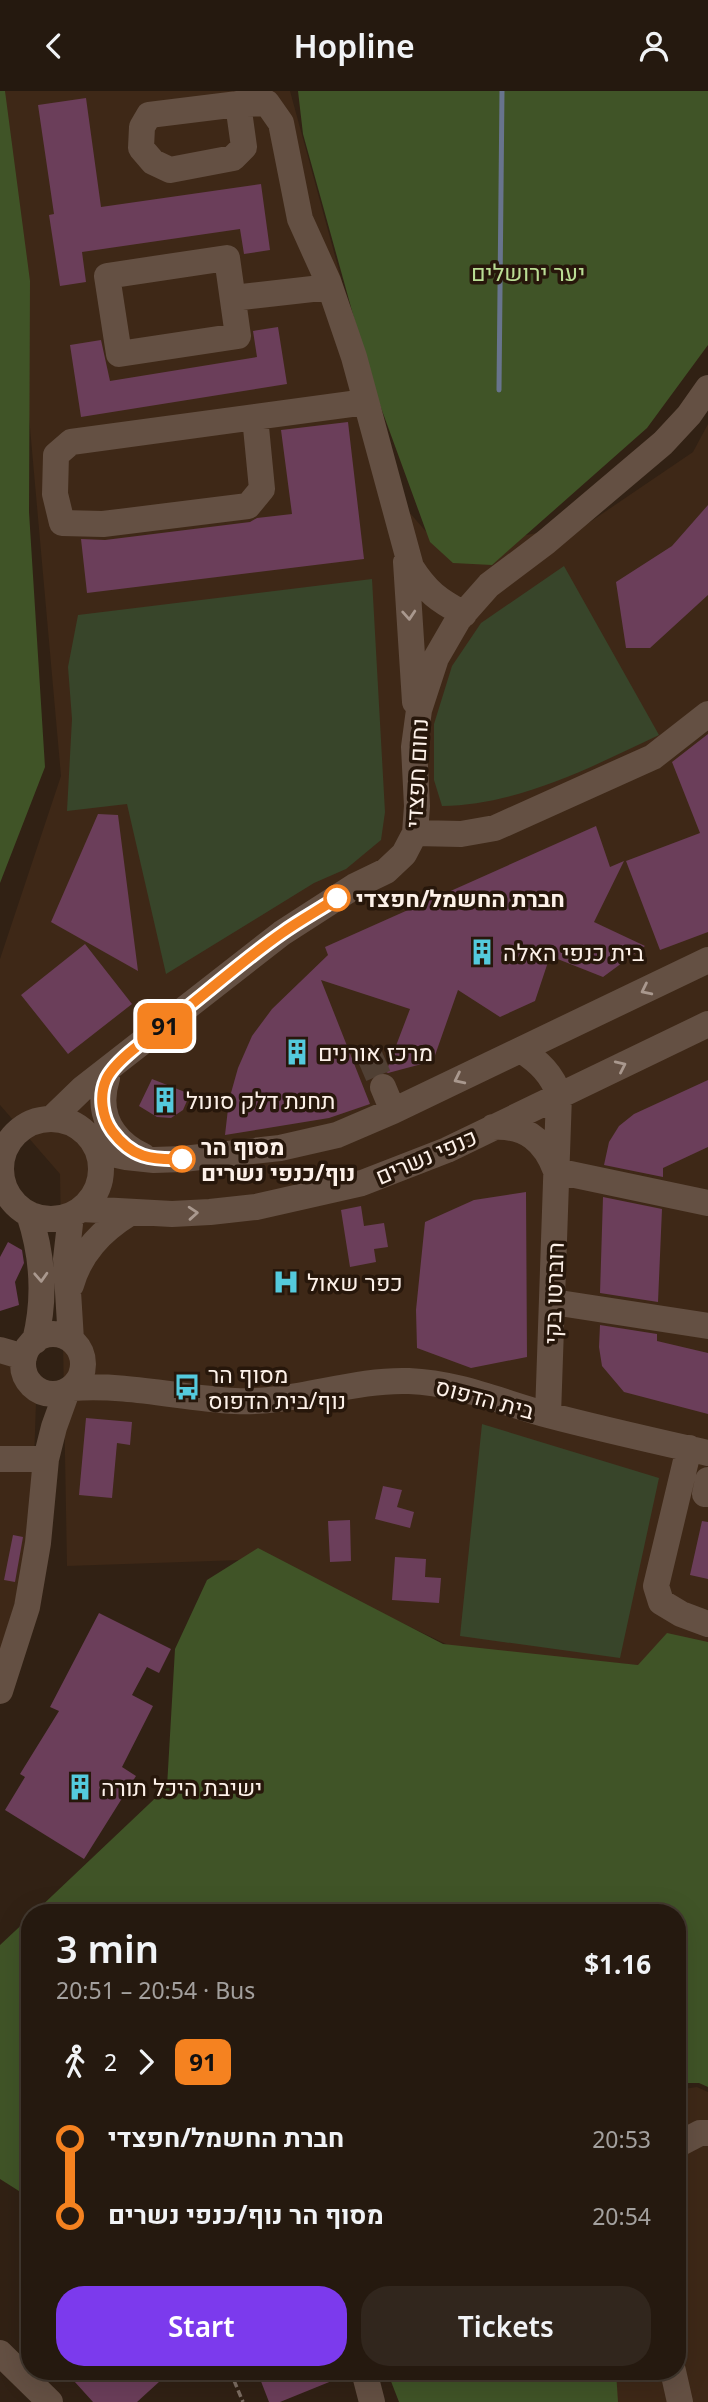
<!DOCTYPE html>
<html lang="en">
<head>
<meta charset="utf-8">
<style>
  :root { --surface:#25190f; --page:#31261d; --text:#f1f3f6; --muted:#a3a09e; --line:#42382f; --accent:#7c3aed }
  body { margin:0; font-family:"Noto Sans",Heebo,sans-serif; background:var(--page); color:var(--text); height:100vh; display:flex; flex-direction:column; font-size:26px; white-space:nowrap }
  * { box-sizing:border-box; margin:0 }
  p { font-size:23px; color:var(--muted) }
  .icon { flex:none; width:38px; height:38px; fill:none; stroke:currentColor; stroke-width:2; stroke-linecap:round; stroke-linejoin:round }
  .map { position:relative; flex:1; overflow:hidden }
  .drawer { position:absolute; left:21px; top:1813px; width:665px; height:476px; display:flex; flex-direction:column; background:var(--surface); border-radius:28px; box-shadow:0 7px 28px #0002,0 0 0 2px var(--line) }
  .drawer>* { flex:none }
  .badge { padding:0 14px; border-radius:10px; font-size:24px; line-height:46px }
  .map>.badge { position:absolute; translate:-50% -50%; box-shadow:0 0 0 4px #fff }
  .legs { display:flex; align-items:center; gap:10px; height:77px; padding:0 35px; font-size:23px }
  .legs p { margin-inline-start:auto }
  .head { display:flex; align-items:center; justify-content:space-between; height:119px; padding:0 35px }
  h1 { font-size:38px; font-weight:600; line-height:52px }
  .action { display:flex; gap:14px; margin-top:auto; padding:14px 35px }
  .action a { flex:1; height:80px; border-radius:28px; background:var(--accent); color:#fff; font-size:28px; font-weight:600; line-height:80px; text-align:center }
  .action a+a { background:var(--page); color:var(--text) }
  ul { padding:0 35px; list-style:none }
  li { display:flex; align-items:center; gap:24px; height:77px; font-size:26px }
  li i { display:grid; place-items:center; width:10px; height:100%; margin:0 9px; background:currentColor }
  li i::after { content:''; width:18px; height:18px; margin:-9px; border:5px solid; border-radius:50%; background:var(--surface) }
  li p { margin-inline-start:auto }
  li:first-child i { background:linear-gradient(#0000 50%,currentColor 0) }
  li:last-child i { background:linear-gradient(currentColor 50%,#0000 0) }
  header { display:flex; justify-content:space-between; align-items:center; height:91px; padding:0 35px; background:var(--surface); font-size:32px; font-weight:600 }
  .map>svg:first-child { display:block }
  .built { fill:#3e2817 }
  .green { fill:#38452a }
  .forest { fill:#405427 }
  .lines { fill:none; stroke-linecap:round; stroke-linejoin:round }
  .stream { stroke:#68748d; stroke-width:5 }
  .building { fill:#6b3e5a }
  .minor-tunnel { stroke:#504034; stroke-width:26; stroke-dasharray:26 13; stroke-linecap:butt }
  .path { stroke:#7c6d62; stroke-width:3.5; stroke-dasharray:7 3.5; stroke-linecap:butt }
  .minor { stroke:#645043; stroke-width:26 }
  .oneway { stroke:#a9988e }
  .line-1-casing { stroke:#fff; stroke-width:16 }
  .line-1 { stroke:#f58220; stroke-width:10 }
  .stop-1-dot { fill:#fff; stroke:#f58220; stroke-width:3.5 }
  .labels { text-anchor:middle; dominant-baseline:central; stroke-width:7; stroke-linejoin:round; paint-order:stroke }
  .park-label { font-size:23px; fill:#badd94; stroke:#27170b }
  .street-label { font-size:23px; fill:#fdf1e9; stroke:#27170b }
  .stop-label { font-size:23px; font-weight:bold; fill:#fdf1e9; stroke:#27170b; text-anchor:start }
  .poi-label { font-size:23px; fill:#fdf1e9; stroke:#27170b; text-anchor:start }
</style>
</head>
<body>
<header><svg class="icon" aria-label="back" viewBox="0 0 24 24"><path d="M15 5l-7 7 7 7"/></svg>Hopline<svg class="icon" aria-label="person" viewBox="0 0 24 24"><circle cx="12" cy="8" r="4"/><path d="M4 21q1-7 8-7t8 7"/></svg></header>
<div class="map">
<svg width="708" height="2311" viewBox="0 0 708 2311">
  <rect width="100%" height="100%" fill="#312114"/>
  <path class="built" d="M0,0H290L403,414L442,459L587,433L693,361L708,333V1590L647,1575L452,1556L269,1468L67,1475L60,1083L0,1014V868L61,685Z
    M0,1272L37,1281L32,1430L15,1511L0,1561Z
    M697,1996L708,2001V2311H617L616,2280H677V1999Z"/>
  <path class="green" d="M564,475L659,644C591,676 519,714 442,715L434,689V633L452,575L481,532Z
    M372,488L385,721L381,749L346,778L314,792L166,883L127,713L67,720L72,628L68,576L78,524Z
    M482,1333L659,1387L620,1567L460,1545Z"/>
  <path class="forest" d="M0,0H5L30,190L29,421L45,676L0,792Z
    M298,0H708V254L647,337L492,474L453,472L430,451L372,292L303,43Z
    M258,1457L443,1553L638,1574L667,1542L708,1551V1996L699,1992H677V1822H34L167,1696L175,1558L207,1489Z
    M30,1826V2107L0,2088V1854Z
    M387,2280H616L618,2311H399Z"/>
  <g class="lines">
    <path class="stream" d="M499,299L502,0"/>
  </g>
  <path class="building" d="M86,7L101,116L261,93L270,159L244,163L240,138L82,161L86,191L60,195L49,124L54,123L38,14Z
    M278,236L287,293L81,326L70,254L101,249L110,290L257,266L253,240Z
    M348,331L364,468L87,502L81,448L105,449L250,431L257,427L292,423L281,339Z
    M708,414V504L650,557H626L616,491L672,455Z
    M708,643V841L660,859L626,770L700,742L672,671Z
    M98,723L118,724L138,880L51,831Z
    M596,735L610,776L624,770L594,831L645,855L603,886L550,865L535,910L500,926L458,899L433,970L388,982L386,981L410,918L321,889L370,1013L329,1027L225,1044L229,1009L238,977L252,945L272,918L328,864L325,856Z
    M85,853L132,913L68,963L21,904Z
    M152,988L190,1003L183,1019L171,1027L157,1026L139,1015Z
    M708,989V1056L663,1077V1086L604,1074L609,1051L619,1035L634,1023Z
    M526,1101L527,1266L471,1277L417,1257L416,1219L425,1131L474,1109Z
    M603,1106L662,1118L658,1211L600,1202Z
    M361,1115L364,1135L384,1132L388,1156L374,1158L376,1171L350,1176L341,1119Z
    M8,1151L22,1159L24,1172L15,1191L19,1214L0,1220V1166Z
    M600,1234L657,1243V1250L708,1262V1323L624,1301L602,1275L599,1256Z
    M86,1327L132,1331L130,1354L117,1352L112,1407L79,1404Z
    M383,1395L402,1399L397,1416L414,1421L410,1437L375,1428Z
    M350,1429L351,1470L330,1471L328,1430Z
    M702,1430L708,1431V1488L690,1484Z
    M13,1444L23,1446L15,1491L4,1489Z
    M395,1466L426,1468L425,1486L441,1487L439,1512L392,1509Z
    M99,1522L171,1558L159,1582L147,1576L132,1604L153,1615L122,1676L136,1685L84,1768L5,1719L25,1686L20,1683L59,1620L50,1616Z
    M65,2280H171L137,2311H93Z
    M257,2280H349V2283L280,2311H269Z"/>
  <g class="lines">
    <path class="minor-tunnel" d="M368,961L383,996"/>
    <path class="path" d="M230,2280L243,2311"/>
    <path class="minor" d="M238,13L244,56L233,67L170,79L153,71L141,57L142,36L149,24L238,13L267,12L281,32L300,128L328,190L354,266L411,476C427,501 438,509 464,523
      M227,167L238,245L119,263L107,185Z
      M233,207L330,196
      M255,326L262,398L248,415L103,433L62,432L55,403L56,364L71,351L366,311
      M406,471L415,611
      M415,742L461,743L495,737L653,666L708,623
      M521,959C539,971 552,983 559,1004L548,1324
      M107,987C96,1022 111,1049 143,1065
      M383,996L393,1020
      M1 1078a50 50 0 1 1 100 0a50 50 0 1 1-100 0Z
      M51,1028L82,998L282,842L355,795L386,780L404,763L415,742L417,715L414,656L419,619L436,567L458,529L489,494L546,451L663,352L689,324L708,297
      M493,1036C526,1034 545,1050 556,1080
      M98,1060L126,1066L154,1069L183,1068L280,1057L337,1044L393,1020L708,869
      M556,1080L708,1112
      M82,1118L172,1123L210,1121L256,1116L362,1092L447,1059L708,933
      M29,1123C43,1165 46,1206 35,1250
      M71,1194C80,1162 101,1140 130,1122
      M553,1211L708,1235
      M23 1273a30 30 0 1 1 60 0a30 30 0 1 1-60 0Z
      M71,1249L66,1168L71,1124
      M0,1259L24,1266
      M72,1297C130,1293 179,1307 235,1310C295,1313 350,1288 409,1290C458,1292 501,1311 548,1324C601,1338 655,1350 708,1362
      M689,1357L656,1495L661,1511L681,1523L708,1533
      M0,1368H46
      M708,1389L705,1403H708
      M0,1600L27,1516L38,1452L46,1368L54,1336L67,1300
      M677,2054L700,2042H708
      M0,2262L50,2311
      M364,2280L372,2311
      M673,2280L680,2311"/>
  </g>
  <defs><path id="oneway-chevron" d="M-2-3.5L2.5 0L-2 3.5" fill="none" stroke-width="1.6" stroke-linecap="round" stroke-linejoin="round" transform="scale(1.75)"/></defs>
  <g class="oneway">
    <use href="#oneway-chevron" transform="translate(409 524) rotate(86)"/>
    <use href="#oneway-chevron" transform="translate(646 899) rotate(154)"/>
    <use href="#oneway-chevron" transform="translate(621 975) rotate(-25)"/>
    <use href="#oneway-chevron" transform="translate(459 988) rotate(154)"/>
    <use href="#oneway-chevron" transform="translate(193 1122) rotate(-4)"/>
    <use href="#oneway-chevron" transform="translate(41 1186) rotate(87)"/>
  </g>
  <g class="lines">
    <g class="line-1-casing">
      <path id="line-1" d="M182,1068C151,1069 132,1067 112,1040C102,1026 99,1005 106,989C114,970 152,944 169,931C207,902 243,869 282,842C300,829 319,819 337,807"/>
    </g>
    <use href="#line-1" class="line-1"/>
  </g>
  <defs>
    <g id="building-bare" transform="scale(2.1)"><path d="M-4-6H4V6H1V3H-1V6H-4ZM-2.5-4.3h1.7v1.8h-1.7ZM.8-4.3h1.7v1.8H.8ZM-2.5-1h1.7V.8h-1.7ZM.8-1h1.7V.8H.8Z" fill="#54cadd" stroke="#27170b" stroke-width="2.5" paint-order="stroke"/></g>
    <g id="hospital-bare" transform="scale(2.1)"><path d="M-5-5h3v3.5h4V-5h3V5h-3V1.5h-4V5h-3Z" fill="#54cadd" stroke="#27170b" stroke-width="2.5" paint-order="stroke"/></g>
    <g id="bus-bare" transform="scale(2.1)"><path d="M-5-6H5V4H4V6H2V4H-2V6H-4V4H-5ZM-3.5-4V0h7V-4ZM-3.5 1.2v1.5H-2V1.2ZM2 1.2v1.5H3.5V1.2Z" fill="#54cadd" stroke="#27170b" stroke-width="2.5" paint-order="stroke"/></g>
  </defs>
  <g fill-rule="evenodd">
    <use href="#building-bare" x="482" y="861"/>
    <use href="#building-bare" x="297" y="961"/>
    <use href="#building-bare" x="165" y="1009"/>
    <use href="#hospital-bare" x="286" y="1191"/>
    <use href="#bus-bare" x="187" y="1296"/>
    <use href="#building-bare" x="80" y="1696"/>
  </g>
  <g class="stop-1-dot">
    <circle cx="337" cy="807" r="12"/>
    <circle cx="182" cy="1068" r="12"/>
  </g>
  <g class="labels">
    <g class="park-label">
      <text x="528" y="181">יער ירושלים</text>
    </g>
    <g class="street-label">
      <text transform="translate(416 682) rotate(-87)">נחום חפצדי</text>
      <text transform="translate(426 1065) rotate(-23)">כנפי נשרים</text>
      <text transform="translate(553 1202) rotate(-88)">רוברטו בקי</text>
      <text transform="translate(485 1307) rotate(15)">בית הדפוס</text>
    </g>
    <g class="stop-label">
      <text x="356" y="807">חברת החשמל/חפצדי</text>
      <text x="201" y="1055">מסוף הר<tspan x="201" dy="26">נוף/כנפי נשרים</tspan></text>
    </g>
    <g class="poi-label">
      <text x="503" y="861">בית כנפי האלה</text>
      <text x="318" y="961">מרכז אורנים</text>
      <text x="186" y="1009">תחנת דלק סונול</text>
      <text x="307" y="1191">כפר שאול</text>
      <text x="208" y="1283">מסוף הר<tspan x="208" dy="26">נוף/בית הדפוס</tspan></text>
      <text x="101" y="1696">ישיבת היכל תורה</text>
    </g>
  </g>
</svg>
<b class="badge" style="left:165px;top:935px;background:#f58220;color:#111">91</b>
<section class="drawer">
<div class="head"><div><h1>3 min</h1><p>20:51 – 20:54 · Bus</p></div><b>$1.16</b></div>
<div class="legs"><svg class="icon" aria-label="walk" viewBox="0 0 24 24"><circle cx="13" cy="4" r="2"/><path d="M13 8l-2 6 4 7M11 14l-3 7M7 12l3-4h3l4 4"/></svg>2<svg class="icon" aria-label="forward" viewBox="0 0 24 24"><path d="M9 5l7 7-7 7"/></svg><b class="badge" style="background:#f58220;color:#111">91</b></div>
<ul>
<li><i style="color:#f58220"></i><b>חברת החשמל/חפצדי</b><p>20:53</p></li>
<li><i style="color:#f58220"></i><b>מסוף הר נוף/כנפי נשרים</b><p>20:54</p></li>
</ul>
<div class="action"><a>Start</a><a>Tickets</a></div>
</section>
</div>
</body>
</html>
